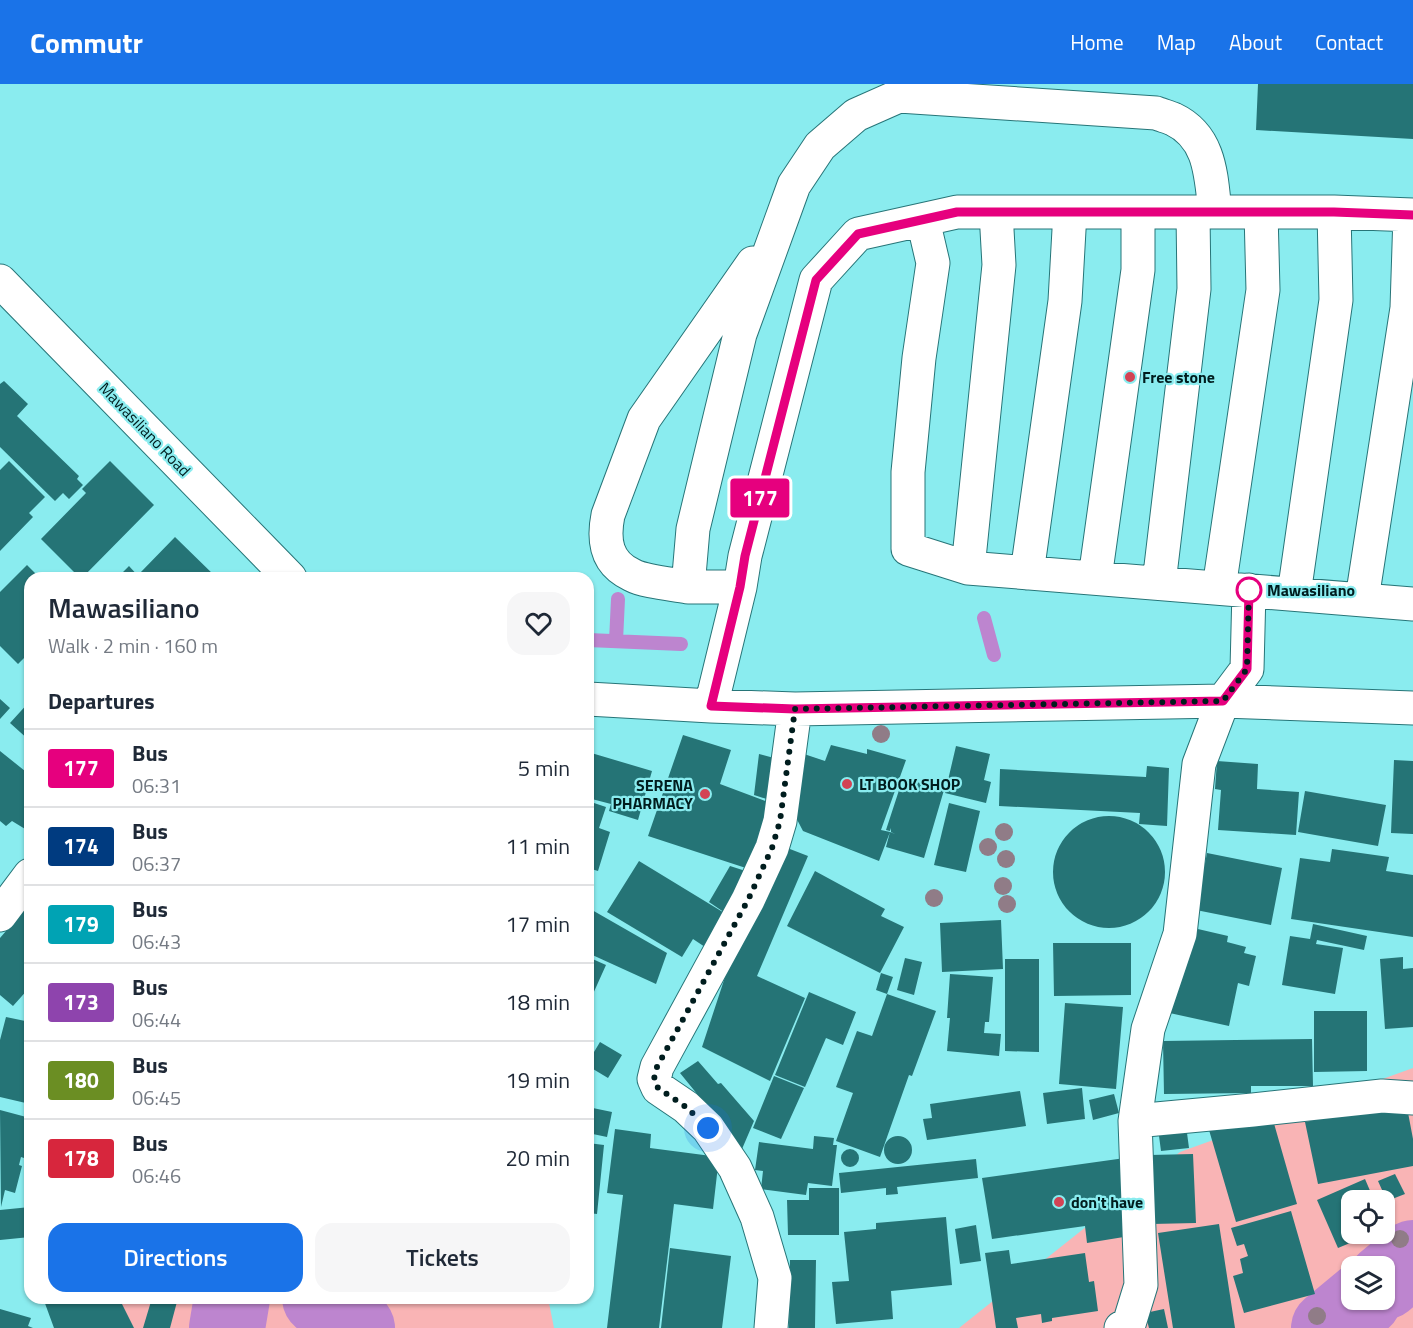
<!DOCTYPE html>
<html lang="en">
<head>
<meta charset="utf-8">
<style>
  :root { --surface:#fff; --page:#f6f6f7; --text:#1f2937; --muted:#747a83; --line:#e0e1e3; --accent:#1a73e8 }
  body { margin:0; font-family:"Titillium Web",sans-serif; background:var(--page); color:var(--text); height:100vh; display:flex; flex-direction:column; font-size:22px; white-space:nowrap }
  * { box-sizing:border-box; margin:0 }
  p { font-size:20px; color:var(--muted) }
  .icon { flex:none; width:33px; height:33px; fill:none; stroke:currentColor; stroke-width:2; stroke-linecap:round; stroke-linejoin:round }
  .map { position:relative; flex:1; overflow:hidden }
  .panel { position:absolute; left:24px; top:488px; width:570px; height:732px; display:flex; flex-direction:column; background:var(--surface); border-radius:18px; box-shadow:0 2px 4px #0004 }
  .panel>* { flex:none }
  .badge { padding:0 12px; border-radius:4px; font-size:21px; line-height:39px }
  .tools { position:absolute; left:1341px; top:1106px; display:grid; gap:12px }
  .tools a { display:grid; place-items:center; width:54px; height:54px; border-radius:12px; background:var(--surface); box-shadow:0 2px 4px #0004; font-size:30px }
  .you { position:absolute; width:30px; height:30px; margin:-15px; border:4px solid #fff; border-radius:50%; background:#1a73e8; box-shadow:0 0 0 9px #1a73e833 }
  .map>.badge { position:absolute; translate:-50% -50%; box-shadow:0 0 0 3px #fff }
  h2 { padding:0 24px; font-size:22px; line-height:54px }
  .round { display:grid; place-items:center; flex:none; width:63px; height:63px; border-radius:18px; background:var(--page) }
  .headline { display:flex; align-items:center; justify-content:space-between; height:102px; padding:0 24px }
  h1 { font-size:28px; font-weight:600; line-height:45px }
  .button { display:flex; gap:12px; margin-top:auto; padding:12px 24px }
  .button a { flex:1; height:69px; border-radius:18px; background:var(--accent); color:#fff; font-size:24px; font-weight:600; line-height:69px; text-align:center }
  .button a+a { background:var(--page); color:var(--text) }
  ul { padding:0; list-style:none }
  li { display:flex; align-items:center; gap:18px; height:78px; padding:0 24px; border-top:2px solid var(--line) }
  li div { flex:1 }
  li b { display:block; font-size:22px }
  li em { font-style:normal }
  li .badge { min-width:66px; font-weight:700; text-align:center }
  header { display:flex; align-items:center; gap:36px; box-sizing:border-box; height:84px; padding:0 30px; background:var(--accent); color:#fff }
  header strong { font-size:28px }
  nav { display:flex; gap:33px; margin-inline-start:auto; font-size:21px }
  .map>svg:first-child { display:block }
  .green { fill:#f9b4b5; fill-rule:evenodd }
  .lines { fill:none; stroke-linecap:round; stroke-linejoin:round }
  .stream { stroke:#bd85cf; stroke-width:14 }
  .river { stroke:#bd85cf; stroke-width:76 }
  .building { fill:#257476 }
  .minor-casing { stroke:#277578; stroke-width:35 }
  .minor { stroke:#fff; stroke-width:33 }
  .tree { fill:#907c87 }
  .line-casing { stroke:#fff; stroke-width:14 }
  .line { stroke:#e6007e; stroke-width:9 }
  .walk { stroke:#001d1e; stroke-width:6; stroke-dasharray:0 10.8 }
  .poi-dot { fill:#d34354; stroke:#8aecef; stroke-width:2 }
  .stop-dot { fill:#fff; stroke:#e6007e; stroke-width:3 }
  .labels { text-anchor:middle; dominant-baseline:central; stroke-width:4.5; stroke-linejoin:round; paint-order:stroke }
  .poi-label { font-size:16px; font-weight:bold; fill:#001d1e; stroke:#8aecef; text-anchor:start }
  .street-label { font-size:16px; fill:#001d1e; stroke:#8aecef }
  .stop-label { font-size:16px; font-weight:bold; fill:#001d1e; stroke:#8aecef; text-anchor:start }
</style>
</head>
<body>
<header>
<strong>Commutr</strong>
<nav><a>Home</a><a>Map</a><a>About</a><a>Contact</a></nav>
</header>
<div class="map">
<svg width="1413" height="1244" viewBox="0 0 1413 1244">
  <rect width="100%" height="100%" fill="#8aecef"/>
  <path class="green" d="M1413,984V1244H959L1180,1068ZM1352,1116H1384V1149H1352ZM1352,1182H1384V1215H1352Z
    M91,1214H548L554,1244H79Z"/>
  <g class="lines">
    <path class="stream" d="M984,534L994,571
      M588,556L681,560
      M616,557L618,515"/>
    <path class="river" d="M1384,1198L1413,1174
      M320,1214L357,1244
      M227,1244L232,1214
      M1329,1244L1364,1215"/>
  </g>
  <path class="building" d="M1258,0H1413V55L1256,46Z
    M4,297L28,320L17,332L79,392L77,395L83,401L69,415L63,409L55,417L0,363V300Z
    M9,377L45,413L29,429L33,433L0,467V386Z
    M110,377L154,421L82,494H80L41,455L86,409L82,405Z
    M175,453L217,494H145L140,489Z
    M27,481L40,494H30V568L18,580L0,562V508Z
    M129,482L140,494H117Z
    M0,615L10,624L0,635Z
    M30,617V657L10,639Z
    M683,651L731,666L720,700L773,720L752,786L648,752Z
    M831,661L867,670V665L906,676L881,746L890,748L879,777L803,747L791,724L804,670L825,677Z
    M956,662L990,670L984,696L991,698L986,719L945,709Z
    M0,667L30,691V748L12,737L6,742L0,737Z
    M588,668L652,687L638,736L609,727L611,720L588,714Z
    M759,670L774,674L773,717L754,711Z
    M1394,676L1413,677V750L1391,749Z
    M1217,677L1258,680L1257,705L1299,708L1296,751L1218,746L1221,706L1215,705Z
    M1147,682L1169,684L1167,742L1139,740L1140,729L999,722L1000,685L1146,693Z
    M903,694L944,706L924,774L886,763L890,748L895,750L891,748V744L890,747L886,746Z
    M1305,707L1386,721L1378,762L1298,748Z
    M588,717L606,723L599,744L610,748L598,787L588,784Z
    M949,719L980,727L966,788L934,781Z
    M1053 788a56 56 0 1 1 112 0a56 56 0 1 1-112 0Z
    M777,760L808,772L757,892L805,914L770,997L702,963L728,884Z
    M1332,765L1389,773L1386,787L1413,791V853L1291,835L1300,774L1330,778Z
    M1207,769L1282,784L1271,841L1196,826Z
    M639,777L726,830L705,863L693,855L682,873L607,828Z
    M730,782L755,790L731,833L709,818Z
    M815,787L885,825L881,832L904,843L880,889L787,842Z
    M30,819V903L13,922L0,911V854Z
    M592,826L667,869L656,900L588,869V835Z
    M1001,836L1003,885L942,888L940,839Z
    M1313,840L1367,852L1364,866L1317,856L1316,860L1343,864L1335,910L1282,901L1290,852L1310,855Z
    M1185,842L1228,852L1227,858L1246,863L1244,869L1256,872L1249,902L1238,899L1229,942L1165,928Z
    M1053,859H1131V911L1054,912Z
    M588,873L606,881L588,921Z
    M1403,873V885L1413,884V943L1385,945L1380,875Z
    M905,874L922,878L914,911L897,906Z
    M1005,875H1039V968L1005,967Z
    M881,889L893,893L887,910L936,927L912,992L909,991L880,1073L836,1057L853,1009L836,1003L857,947L872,952L887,910L876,906Z
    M950,890L993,893L989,938H985L984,949L1001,950L999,972L947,967L950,934H947Z
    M809,908L856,928L843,961L826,954L805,1003L775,991Z
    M1065,919L1123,923L1116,1005L1059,1000Z
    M1314,927H1367V987L1314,988Z
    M6,933L30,938V1020L0,1013V956Z
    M1312,955L1313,1002H1251V1009L1164,1010L1163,957Z
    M600,958L622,971L608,994L588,982V978Z
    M698,977L718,1000L721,999L754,1037L742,1065L680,989Z
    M774,992L804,1004L781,1055L753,1044Z
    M1082,1004L1085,1035L1047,1040L1043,1009Z
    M1020,1007L1026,1042L927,1056L923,1035L932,1034L930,1020Z
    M1114,1010L1119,1029L1093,1036L1089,1016Z
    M1406,1018L1413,1055V1082L1318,1100L1305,1038Z
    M588,1023L612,1028L607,1053L588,1049Z
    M0,1026L30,1034V1076L21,1073L19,1081L22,1082L15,1109L5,1106L1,1123Z
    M1271,1029L1297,1120L1236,1138L1209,1046Z
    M1185,1034L1189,1064L1161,1067L1157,1037Z
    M615,1045L651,1050L650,1064L719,1073L713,1125L674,1120L659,1244H607L623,1111L607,1109Z
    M884 1066a14 14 0 1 1 28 0a14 14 0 1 1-28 0Z
    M814,1052L834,1054L833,1061H837L832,1102L808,1099L806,1111L761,1105L763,1087L755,1086L759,1058L813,1065Z
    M588,1059L604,1061L597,1130L588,1129Z
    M841 1074a9 9 0 1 1 18 0a9 9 0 1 1-18 0Z
    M1193,1070L1196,1139L1152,1140L1150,1071Z
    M1125,1074L1136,1151L1087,1159L1085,1142L992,1155L982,1094Z
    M976,1075L978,1094L897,1103L898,1110L886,1111V1104L841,1109L839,1089Z
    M1395,1090L1405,1110L1387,1117L1378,1097Z
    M1365,1095L1374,1116H1352V1149H1374L1338,1164L1317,1116Z
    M809,1104H839V1151H788L787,1116H809Z
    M30,1123V1153L0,1156V1126Z
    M1291,1127L1315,1210L1244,1229L1233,1192L1243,1189L1240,1175L1248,1172L1244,1160L1237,1162L1231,1144Z
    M946,1133L952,1201L891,1207L893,1235L836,1240L832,1198L849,1197L844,1148L876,1145V1139Z
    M1219,1140L1235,1244H1173L1158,1149Z
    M976,1141L981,1177L960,1180L955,1145Z
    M670,1164L731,1172L722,1244H661Z
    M1009,1166L1011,1180L1085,1169L1089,1198L1094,1197L1098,1227L1052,1234V1237L1042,1239L1041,1230L1016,1234L1018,1244H996L985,1169Z
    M790,1176H816L815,1244H789Z
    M43,1214H106L110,1220L120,1216L134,1244H54Z
    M152,1214H178L170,1244H143Z
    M0,1225L31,1234L28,1242L33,1244H0Z
    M1164,1225L1168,1244H1149L1145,1229Z"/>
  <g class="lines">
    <g class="minor-casing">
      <path id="minor" d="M923,136L933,179L919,274L908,388V465L968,484L1413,520
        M0,197L290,494
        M968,484L999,181L996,128
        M1027,489L1065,217L1070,128
        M1095,494L1138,186V128
        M1159,499L1194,205L1193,129
        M688,503C672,500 645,498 632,491C606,479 603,456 608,431L644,335L753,179
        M740,503H688L693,445L740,250L794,101L820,62L856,31L899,12L1156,29C1161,31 1168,33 1173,35C1211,53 1211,92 1215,128
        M1219,504L1263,206L1261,128
        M1294,510L1336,216L1334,128
        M1362,515L1407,224L1410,131
        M588,615L711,622L795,625L1223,617L1413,624
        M711,622L740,503L745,472L816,196L858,150L957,128H1334L1413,131
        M0,831L30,791
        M1135,1037L1253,1026L1382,1012L1413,1014
        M771,1244L775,1194L757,1133L735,1084L708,1044L686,1023L658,1004L654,995L657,983L748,816L772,764L780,737L795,625
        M1121,1244L1129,1240L1141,1201L1135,1037L1148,945L1180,850L1199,680L1223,617L1247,585L1249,506"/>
    </g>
    <use href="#minor" class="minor"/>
  </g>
  <g class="tree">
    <circle cx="881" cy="650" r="9"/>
    <circle cx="1004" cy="748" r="9"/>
    <circle cx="988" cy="763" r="9"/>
    <circle cx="1006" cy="775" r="9"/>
    <circle cx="1003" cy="802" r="9"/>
    <circle cx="934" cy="814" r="9"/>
    <circle cx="1007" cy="820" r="9"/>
    <circle cx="1400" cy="1155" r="9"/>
    <circle cx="1317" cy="1232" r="9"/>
  </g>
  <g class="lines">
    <g class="line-casing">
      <path id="line" d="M1249,506L1247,585L1223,617L795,625L711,622L740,503L745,472L816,196L858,150L957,128H1334L1413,131"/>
    </g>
    <use href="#line" class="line"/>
    <path class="walk" d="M708,1044L686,1023L658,1004L654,995L657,983L748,816L772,764L780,737L795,625L1223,617L1247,585L1249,506"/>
  </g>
  <g class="poi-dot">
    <circle cx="1130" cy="293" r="6"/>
    <circle cx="847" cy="700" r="6"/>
    <circle cx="705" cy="710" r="6"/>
    <circle cx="1059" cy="1118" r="6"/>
  </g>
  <circle class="stop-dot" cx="1249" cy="506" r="12"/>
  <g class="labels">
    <g class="poi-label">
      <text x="1142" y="293">Free stone</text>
      <text x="859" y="700">LT BOOK SHOP</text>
      <text x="693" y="701" text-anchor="end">SERENA<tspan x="693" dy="18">PHARMACY</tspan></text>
      <text x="1071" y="1118">don't have</text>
    </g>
    <g class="street-label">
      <text transform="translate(145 345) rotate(46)">Mawasiliano Road</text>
    </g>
    <g class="stop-label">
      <text x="1267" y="506">Mawasiliano</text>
    </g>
  </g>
</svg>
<div class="tools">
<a><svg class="icon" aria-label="locate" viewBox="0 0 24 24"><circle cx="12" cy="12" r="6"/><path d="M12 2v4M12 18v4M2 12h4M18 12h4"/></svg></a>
<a><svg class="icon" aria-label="layers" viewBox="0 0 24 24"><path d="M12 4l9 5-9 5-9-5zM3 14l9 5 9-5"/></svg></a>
</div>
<div class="you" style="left:708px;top:1044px"></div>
<b class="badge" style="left:760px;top:414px;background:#e6007e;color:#fff">177</b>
<section class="panel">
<div class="headline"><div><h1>Mawasiliano</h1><p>Walk · 2 min · 160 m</p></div><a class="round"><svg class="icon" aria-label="heart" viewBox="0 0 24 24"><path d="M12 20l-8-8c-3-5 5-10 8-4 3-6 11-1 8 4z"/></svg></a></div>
<h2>Departures</h2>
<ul>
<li><span class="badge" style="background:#e6007e;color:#fff">177</span><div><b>Bus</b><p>06:31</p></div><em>5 min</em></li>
<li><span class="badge" style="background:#003b80;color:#fff">174</span><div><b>Bus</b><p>06:37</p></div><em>11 min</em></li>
<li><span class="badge" style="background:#00a3b4;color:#fff">179</span><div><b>Bus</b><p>06:43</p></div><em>17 min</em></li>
<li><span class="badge" style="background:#8e44ad;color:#fff">173</span><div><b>Bus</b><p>06:44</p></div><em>18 min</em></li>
<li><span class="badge" style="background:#6b8e23;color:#fff">180</span><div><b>Bus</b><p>06:45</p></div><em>19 min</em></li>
<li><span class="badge" style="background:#d7263d;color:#fff">178</span><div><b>Bus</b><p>06:46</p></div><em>20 min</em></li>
</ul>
<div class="button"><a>Directions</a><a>Tickets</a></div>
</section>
</div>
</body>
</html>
